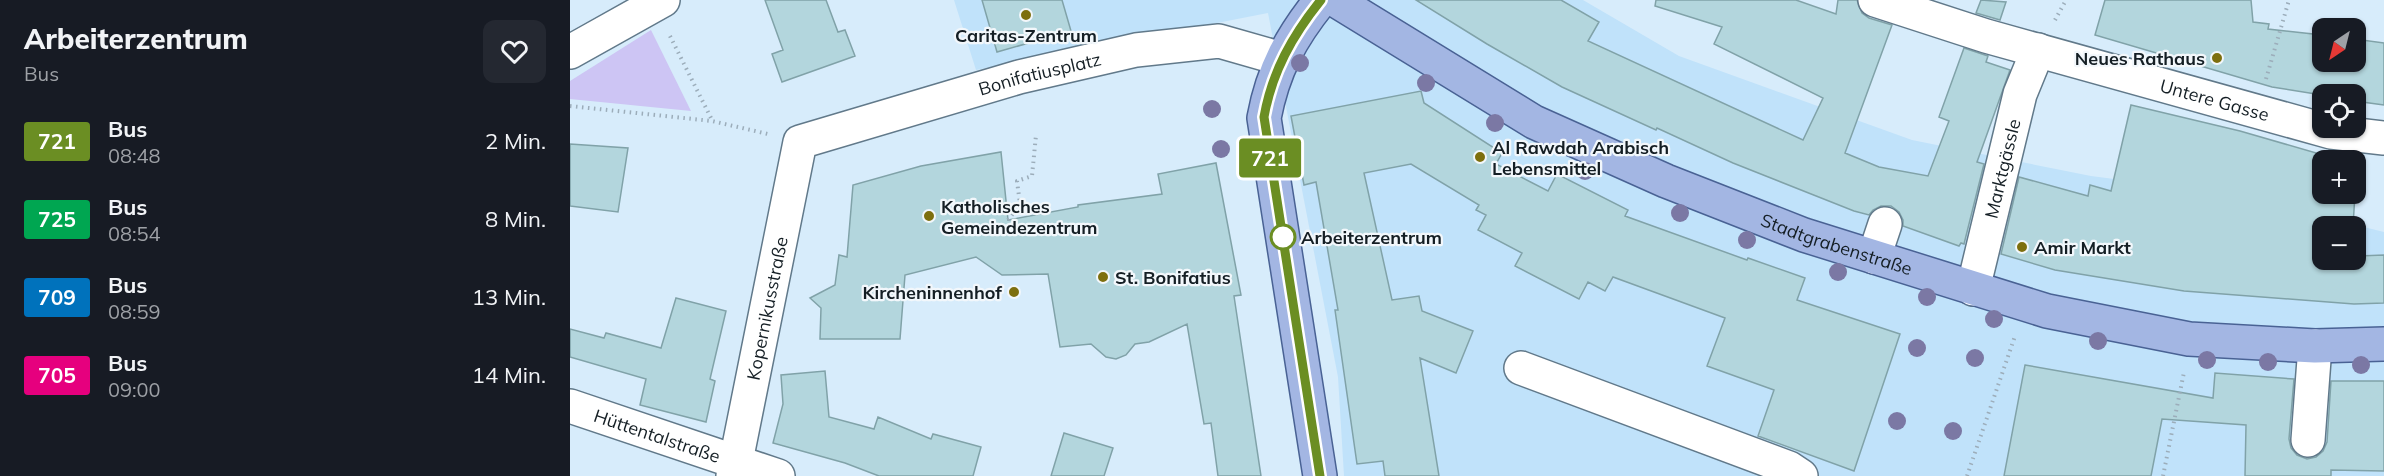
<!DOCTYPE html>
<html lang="de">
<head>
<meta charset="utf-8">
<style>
  :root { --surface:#171b24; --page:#242831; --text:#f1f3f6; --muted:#9ea1a6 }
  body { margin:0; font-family:Mulish,sans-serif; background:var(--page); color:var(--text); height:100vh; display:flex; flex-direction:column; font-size:22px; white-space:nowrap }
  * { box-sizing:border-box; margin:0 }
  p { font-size:20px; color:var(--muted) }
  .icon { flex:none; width:33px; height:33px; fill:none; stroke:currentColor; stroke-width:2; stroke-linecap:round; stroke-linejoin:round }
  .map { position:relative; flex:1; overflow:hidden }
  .sheet { display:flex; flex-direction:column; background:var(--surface); width:570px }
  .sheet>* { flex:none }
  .badge { padding:0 12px; border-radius:4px; font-size:21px; line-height:39px }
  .needle { width:39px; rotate:215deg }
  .buttons { position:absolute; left:1742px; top:18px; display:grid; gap:12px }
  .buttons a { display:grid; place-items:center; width:54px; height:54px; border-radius:12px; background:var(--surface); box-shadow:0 2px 4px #0004; font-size:30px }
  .map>.badge { position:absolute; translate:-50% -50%; box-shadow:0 0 0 3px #fff }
  .round { display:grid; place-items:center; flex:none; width:63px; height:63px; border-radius:12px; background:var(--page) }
  .summary { display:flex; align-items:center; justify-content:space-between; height:102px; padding:0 24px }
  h1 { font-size:28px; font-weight:800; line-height:45px }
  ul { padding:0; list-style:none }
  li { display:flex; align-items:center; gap:18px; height:78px; padding:0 24px }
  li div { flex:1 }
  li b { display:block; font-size:22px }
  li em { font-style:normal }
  li .badge { min-width:66px; font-weight:700; text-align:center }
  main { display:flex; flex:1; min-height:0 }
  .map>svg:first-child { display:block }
  .built { fill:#c0e2fa; fill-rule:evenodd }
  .green { fill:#cdc5f4 }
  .building { fill:#b3d6dd; stroke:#80a2a8; stroke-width:1.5 }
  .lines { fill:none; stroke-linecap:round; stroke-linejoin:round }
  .minor-casing { stroke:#61798a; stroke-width:36 }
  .major-casing { stroke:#496294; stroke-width:36 }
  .path { stroke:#9cadba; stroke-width:4; stroke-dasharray:1.5 4.5; stroke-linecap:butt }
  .minor { stroke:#fff; stroke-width:33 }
  .major { stroke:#a3b6e3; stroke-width:33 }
  .tree { fill:#7b78a4 }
  .line-casing { stroke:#fff; stroke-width:14 }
  .line { stroke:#6b8e23; stroke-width:9 }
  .poi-dot { fill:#7d6f0e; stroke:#f2f7fb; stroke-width:2 }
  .stop-dot { fill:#fff; stroke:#6b8e23; stroke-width:3 }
  .labels { text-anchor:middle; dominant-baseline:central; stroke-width:4.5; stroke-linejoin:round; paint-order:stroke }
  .poi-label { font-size:18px; font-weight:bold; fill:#141e24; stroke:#f2f7fb; text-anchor:start }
  .street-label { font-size:18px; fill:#141e24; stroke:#f2f7fb }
  .stop-label { font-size:18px; font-weight:bold; fill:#141e24; stroke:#f2f7fb; text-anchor:start }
</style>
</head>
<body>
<main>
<section class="sheet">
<div class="summary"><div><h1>Arbeiterzentrum</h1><p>Bus</p></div><a class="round"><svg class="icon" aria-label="heart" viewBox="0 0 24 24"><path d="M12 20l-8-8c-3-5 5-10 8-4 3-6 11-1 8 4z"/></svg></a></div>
<ul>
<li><span class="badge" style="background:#6b8e23;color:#fff">721</span><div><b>Bus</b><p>08:48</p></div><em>2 Min.</em></li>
<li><span class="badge" style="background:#00a651;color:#fff">725</span><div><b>Bus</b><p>08:54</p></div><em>8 Min.</em></li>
<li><span class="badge" style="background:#0072bc;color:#fff">709</span><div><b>Bus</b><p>08:59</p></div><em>13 Min.</em></li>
<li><span class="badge" style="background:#e6007e;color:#fff">705</span><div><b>Bus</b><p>09:00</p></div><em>14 Min.</em></li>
</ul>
</section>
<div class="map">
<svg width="1814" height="476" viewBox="0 0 1814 476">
  <rect width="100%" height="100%" fill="#d7ecfb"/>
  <path class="built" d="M384,0H1013L1109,56L1342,140L1521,176L1660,194L1814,232V476H774L768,377L698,13L406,70ZM1752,226H1785V260H1752Z"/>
  <path class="green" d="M81,30L121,111L0,99V81Z"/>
  <path class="building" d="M195,0H256L268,32L275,30L285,56L212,82L202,54L213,50Z
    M412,0H492L501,31L427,52Z
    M846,0H991L1029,22L1018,41L1233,140L1253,98L1144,44L1152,27L1085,6L1086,0H1226L1266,14L1268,0H1287L1292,13L1299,18L1322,25L1275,153L1309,167L1358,176L1379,121L1369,117L1394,48L1418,56L1416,62L1440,70L1407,162L1414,164L1394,244L1391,243L1389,246L1333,226V220L1329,212L1321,206H1311L1303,210L1299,215L1284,211L1163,163L1087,128L1086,130L992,87L917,44Z
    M1411,0L1436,2L1430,20L1406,13Z
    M1535,0H1681L1683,22L1699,24L1698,29L1752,35V62H1785V39L1814,43V105L1785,101V94L1752,95L1702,87L1525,35Z
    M851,91L854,103L932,153L926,164L978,191L987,174L1058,210L1055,216L1177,260L1178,258L1235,278L1227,300L1330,334L1284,471L1188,436L1204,390L1137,366L1155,318L1043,277L1035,291L1018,282L1009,299L945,266L952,253L908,230L916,215L906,210L909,205L841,164L794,173L822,300L849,296L852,311L903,331L886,373L850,358L869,476H815L813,461L787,464L765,310H768L746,182L734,185L721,116Z
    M1561,105L1670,131L1753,155L1787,160L1785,189V160H1752V194H1785L1783,226H1752V260H1785V247L1790,248L1789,256L1814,255V303L1784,304L1614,291L1485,270L1431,254L1449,177L1518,196L1520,185L1541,191Z
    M0,144L58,148L48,212L0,206Z
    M431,152L438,220L508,207V205L592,194L588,174L646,163L671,295L664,296L691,476H648L641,423L634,424L617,324L579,342L565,344L556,355L546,359L536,357L521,344L490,347L478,274L432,275L406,257L335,275L330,339H250L251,308L240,298L265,285L269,255L277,257L283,185L351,166Z
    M106,298L156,311L140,379L145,381L136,422L70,405L76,379L0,357V329L34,338L36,333L91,348Z
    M1455,365L1643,398L1645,373L1724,379L1719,439L1721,448L1727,455L1737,459L1746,457L1753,451L1757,442L1761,381H1814V471L1761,470V476H1675L1676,425L1592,419L1581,476H1434Z
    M255,371L259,417L304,429L308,417L361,439L363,434L411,447L403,476H309L275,463L203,443L213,404L211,375Z
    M494,433L543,448L534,476H481Z"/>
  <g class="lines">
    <g class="minor-casing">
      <g id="minor">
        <path id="s1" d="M1305,0L1416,36L1761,132L1814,138"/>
        <path d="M0,52L93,0"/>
        <path d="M1304,257L1315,224"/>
        <path id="s2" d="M1403,289L1450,94L1468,50"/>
        <path d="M951,368L1219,468L1231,476"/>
        <path id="s3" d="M0,406L208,476"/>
        <path d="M1738,440L1745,346"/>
        <path id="s4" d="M163,476L230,142L449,77L566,50L649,41L712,59"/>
      </g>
    </g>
    <g class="major-casing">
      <g id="major">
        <path id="s5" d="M765,0L964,122L1096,181L1234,235L1477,311L1619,339L1745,346L1814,344"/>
        <path d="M750,476L694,118C703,70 721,37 751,0"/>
      </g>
    </g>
    <path class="path" d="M1485,20L1496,0
      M100,36L142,120
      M1696,79L1719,0
      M0,106L142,121L198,134
      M438,220L450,204L447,181L462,176L466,135
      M1397,476L1445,336
      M1593,476L1614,372"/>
    <use href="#minor" class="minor"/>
    <use href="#major" class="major"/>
  </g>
  <g class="tree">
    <circle cx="730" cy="63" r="9"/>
    <circle cx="856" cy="83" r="9"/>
    <circle cx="642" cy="109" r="9"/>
    <circle cx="925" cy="123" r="9"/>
    <circle cx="651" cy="149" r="9"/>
    <circle cx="1015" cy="171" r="9"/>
    <circle cx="1110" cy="213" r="9"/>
    <circle cx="1177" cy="240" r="9"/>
    <circle cx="1268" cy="272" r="9"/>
    <circle cx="1357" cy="297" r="9"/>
    <circle cx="1424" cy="319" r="9"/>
    <circle cx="1528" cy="341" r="9"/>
    <circle cx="1347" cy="348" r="9"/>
    <circle cx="1405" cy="358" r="9"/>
    <circle cx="1637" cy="360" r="9"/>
    <circle cx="1698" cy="362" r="9"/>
    <circle cx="1791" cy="365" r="9"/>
    <circle cx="1327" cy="421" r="9"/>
    <circle cx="1383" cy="431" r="9"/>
  </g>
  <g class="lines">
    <g class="line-casing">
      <path id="line" d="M750,476L694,117C702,72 722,36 751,0"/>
    </g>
    <use href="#line" class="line"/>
  </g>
  <g class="poi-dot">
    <circle cx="456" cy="15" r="6"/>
    <circle cx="1647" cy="58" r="6"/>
    <circle cx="910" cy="157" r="6"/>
    <circle cx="359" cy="216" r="6"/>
    <circle cx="1452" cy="247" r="6"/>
    <circle cx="533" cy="277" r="6"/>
    <circle cx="444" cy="292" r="6"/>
  </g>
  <circle class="stop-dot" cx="713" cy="237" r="12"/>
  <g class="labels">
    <g class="poi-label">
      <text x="456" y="35" text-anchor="middle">Caritas-Zentrum</text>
      <text x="1635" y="58" text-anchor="end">Neues Rathaus</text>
      <text x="922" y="147">Al Rawdah Arabisch<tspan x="922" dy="21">Lebensmittel</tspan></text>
      <text x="371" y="206">Katholisches<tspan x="371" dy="21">Gemeindezentrum</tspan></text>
      <text x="1464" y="247">Amir Markt</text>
      <text x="545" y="277">St. Bonifatius</text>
      <text x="432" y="292" text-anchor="end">Kircheninnenhof</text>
    </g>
    <g class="street-label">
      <text stroke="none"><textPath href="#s4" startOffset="590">Bonifatiusplatz</textPath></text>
      <text stroke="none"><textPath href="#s1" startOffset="354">Untere Gasse</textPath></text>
      <text stroke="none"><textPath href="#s2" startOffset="124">Marktgässle</textPath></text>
      <text stroke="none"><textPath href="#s5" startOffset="560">Stadtgrabenstraße</textPath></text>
      <text stroke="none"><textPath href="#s4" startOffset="171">Kopernikusstraße</textPath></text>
      <text stroke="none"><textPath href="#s3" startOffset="92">Hüttentalstraße</textPath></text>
    </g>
    <g class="stop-label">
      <text x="731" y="237">Arbeiterzentrum</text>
    </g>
  </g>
</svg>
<div class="buttons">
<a><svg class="needle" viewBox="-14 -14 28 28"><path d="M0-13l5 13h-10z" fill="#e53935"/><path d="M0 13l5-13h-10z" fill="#9ea1a6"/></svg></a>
<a><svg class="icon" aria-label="locate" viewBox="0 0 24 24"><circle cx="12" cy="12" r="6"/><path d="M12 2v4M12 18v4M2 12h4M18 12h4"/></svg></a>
<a>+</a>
<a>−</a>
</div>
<b class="badge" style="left:700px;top:158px;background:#6b8e23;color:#fff">721</b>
</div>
</main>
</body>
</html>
